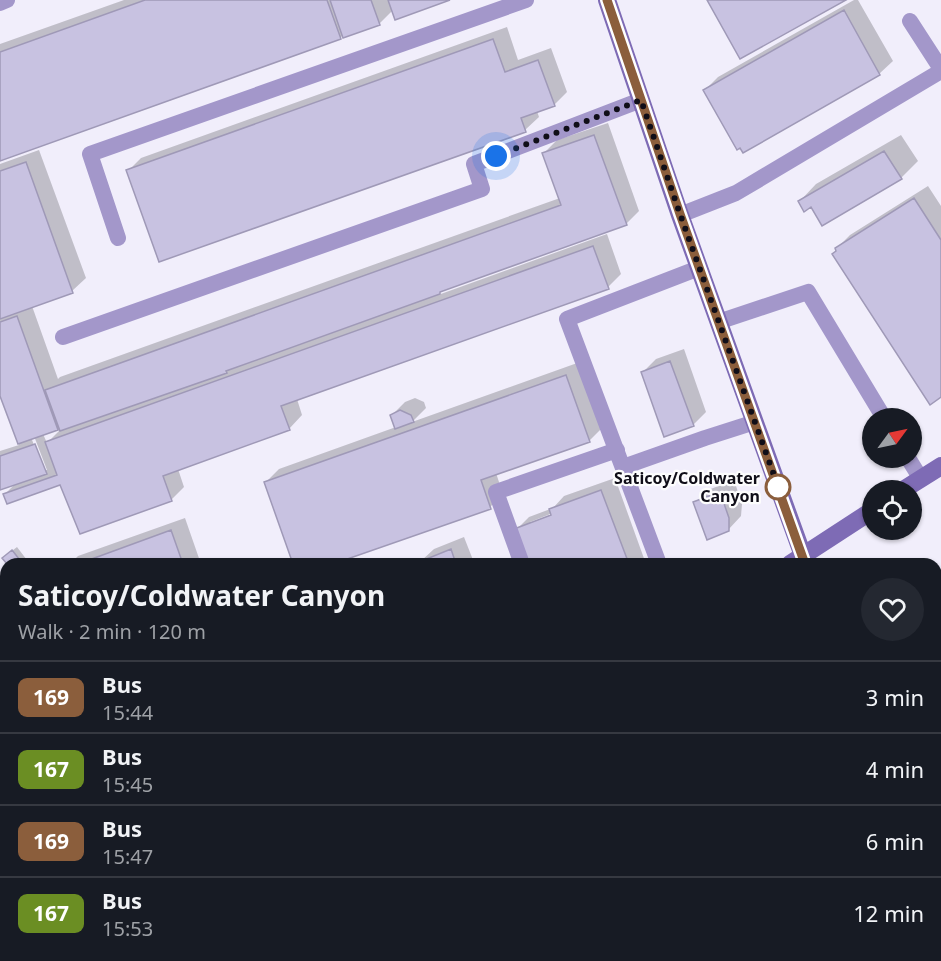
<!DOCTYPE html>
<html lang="en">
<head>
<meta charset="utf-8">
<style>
  :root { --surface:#171b24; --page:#242831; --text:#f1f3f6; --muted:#9ea1a6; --line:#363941 }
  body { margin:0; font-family:"Noto Sans",sans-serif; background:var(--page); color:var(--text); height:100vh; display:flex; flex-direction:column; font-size:22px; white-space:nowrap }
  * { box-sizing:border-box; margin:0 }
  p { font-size:20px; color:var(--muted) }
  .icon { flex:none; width:33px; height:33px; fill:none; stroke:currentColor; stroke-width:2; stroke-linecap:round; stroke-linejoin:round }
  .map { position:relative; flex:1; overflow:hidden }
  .panel { position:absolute; left:0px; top:558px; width:942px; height:404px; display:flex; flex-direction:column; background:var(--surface); border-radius:18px 18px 0 0; box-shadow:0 2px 4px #0004 }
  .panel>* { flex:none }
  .badge { padding:0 12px; border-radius:9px; font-size:21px; line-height:39px }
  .needle { width:39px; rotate:57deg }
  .fabs { position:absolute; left:862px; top:408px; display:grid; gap:12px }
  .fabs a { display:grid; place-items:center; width:60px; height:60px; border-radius:50%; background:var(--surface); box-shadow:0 2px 4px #0004; font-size:30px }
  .you { position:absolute; width:30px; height:30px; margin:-15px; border:4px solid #fff; border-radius:50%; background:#1a73e8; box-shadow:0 0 0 9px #1a73e833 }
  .map>.badge { position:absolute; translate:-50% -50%; box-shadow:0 0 0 3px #fff }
  .round { display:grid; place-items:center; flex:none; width:63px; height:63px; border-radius:32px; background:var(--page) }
  .headline { display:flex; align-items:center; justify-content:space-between; height:102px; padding:0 18px }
  h1 { font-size:28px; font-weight:700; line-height:45px }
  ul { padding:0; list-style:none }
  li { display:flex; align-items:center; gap:18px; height:72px; padding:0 18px; border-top:2px solid var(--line) }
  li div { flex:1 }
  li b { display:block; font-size:22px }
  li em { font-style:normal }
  li .badge { min-width:66px; font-weight:700; text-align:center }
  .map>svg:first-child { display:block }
  .shadow { fill:#0003; fill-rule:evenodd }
  .building { fill:#c8c2e1; stroke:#9f99b7; stroke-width:1.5 }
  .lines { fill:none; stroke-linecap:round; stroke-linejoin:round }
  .lane { stroke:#a397ca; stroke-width:16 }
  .secondary { stroke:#7e6bb5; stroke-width:18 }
  .rail-casing { stroke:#7a7783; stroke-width:7 }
  .rail { stroke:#fdfdfd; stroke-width:4.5; stroke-dasharray:14; stroke-linecap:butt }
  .line-casing { stroke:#fff; stroke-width:14 }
  .line { stroke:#8b5e3c; stroke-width:9 }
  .walk { stroke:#100e18; stroke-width:6; stroke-dasharray:0 10.8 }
  .stop-dot { fill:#fff; stroke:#8b5e3c; stroke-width:3 }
  .labels { text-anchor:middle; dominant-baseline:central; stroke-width:4.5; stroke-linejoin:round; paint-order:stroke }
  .stop-label { font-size:16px; font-weight:bold; fill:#100e18; stroke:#fdfdfd; text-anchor:end }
</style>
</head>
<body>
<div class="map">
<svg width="941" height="961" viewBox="0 0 941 961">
  <rect width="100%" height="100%" fill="#f1eefb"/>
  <path class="shadow" d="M124,0H445L393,10L379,24L343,35L340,38L0,160V44Z
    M854,0H858L893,61L879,74L705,90L718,77Z
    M507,27L518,60L551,48L567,92L554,105L537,111L539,117L525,130L128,171L141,158Z
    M608,123L639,211L626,224L443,289L438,295L607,234L621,274L608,287L297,399L302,415L289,429L178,469L184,487L171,500L61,483L5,494L16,483L0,489V451L19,445L0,391V164L39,150L86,278L72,291L32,306L58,379L60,377L560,198L544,153L557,140ZM63,427L47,443L43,434ZM34,436L47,470H43L31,437Z
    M901,135L918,161L901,178L811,205L799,202L816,184Z
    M928,186L941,206V395L837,248L850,235Z
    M684,349L706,412L693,425L643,372L656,359Z
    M580,362L602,428L589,441L496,473L503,494L490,507L328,564H294L266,482L279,469L396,427L392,415L405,402L415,398L424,402L426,408L412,422Z
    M615,478L646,564H571L569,558H553L537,564L516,530L529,517L553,508L564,496ZM558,511L559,514L530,525V522Z
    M734,480L742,504L741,516L728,530L695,503L708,490Z
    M185,518L201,564H70L78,556Z
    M464,537L473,560L469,564H421L420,562L434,549Z
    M17,547L30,564H9L8,554Z
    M228,956H304L300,961H230Z"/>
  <path class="building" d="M145,0H327L341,39L0,161V52Z
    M330,0H371L380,25L343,38Z
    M388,0H450L395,20Z
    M707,0H846L740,59Z
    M844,10L880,75L743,153L740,148L737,150L703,90Z
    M493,39L505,72L538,60L555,106L521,118L526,132L159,262L126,170Z
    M594,135L627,225L440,292V294L226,371L227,373L60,431L45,390L561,205L542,153Z
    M884,151L902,179L822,226L811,207L804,212L798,201Z
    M26,162L73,293L0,319V171Z
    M914,198L941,240V397L930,405L832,254L836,251L835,248Z
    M593,246L609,289L281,406L290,430L163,476L172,501L80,534L60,485L7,504L3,494L57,475L45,442Z
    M17,316L58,430L18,444L0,396V322Z
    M670,361L694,426L664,437L641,372Z
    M566,375L590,442L481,480L491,509L333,564H293L264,482Z
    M400,410L411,415L414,422L395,429L390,415Z
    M35,444L47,474L0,490V456Z
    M601,490L629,564H569L568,560L554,564L552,560L542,564H527L514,529L551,515L549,509Z
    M720,492L729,518V531L707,540L693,502Z
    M171,530L183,564H78Z
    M451,549L456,564H419V562Z
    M12,550L23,564H7L2,558Z
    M227,956H304L305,957L294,961H229Z"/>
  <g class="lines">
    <path class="lane" d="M0,3L7,0
      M910,21L941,69
      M680,215L736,193L941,71
      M118,238L90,154L526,0
      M718,322L808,292L884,418
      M63,337L482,189L474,164L641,100
      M908,458L921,479
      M623,467L705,438L755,422
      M522,564L496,492L617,450
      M659,564L567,319L699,268
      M941,595L937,605L941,617
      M688,956L690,961
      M840,956L842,961"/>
    <path class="secondary" d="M607,0L680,215L806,564
      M903,490L941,466
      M790,564L873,510
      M936,936L941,950
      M479,961L481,956"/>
    <g class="rail-casing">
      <path id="rail" d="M0,746L6,763
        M0,814L6,831
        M51,956L52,961
        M74,956L76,961"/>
    </g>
    <use href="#rail" class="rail"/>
  </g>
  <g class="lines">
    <g class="line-casing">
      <path id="line" d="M607,0L680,214L805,564"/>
    </g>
    <use href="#line" class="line"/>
    <path class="walk" d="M496,156L641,100L680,214L779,489L778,487"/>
  </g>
  <circle class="stop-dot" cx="778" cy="487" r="12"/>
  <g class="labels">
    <g class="stop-label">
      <text x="760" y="478">Saticoy/Coldwater<tspan x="760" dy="18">Canyon</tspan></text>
    </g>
  </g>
</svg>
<div class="fabs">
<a><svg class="needle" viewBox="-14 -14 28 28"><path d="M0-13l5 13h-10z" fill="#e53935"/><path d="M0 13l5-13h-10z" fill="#9ea1a6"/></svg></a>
<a><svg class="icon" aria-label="locate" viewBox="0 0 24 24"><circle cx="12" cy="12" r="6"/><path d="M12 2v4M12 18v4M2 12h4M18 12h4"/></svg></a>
</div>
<div class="you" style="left:496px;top:156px"></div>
<section class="panel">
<div class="headline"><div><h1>Saticoy/Coldwater Canyon</h1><p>Walk · 2 min · 120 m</p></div><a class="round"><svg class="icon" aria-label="heart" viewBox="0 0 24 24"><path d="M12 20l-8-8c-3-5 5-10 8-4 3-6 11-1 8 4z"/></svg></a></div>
<ul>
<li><span class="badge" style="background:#8b5e3c;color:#fff">169</span><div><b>Bus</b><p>15:44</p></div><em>3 min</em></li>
<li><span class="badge" style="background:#6b8e23;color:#fff">167</span><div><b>Bus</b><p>15:45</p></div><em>4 min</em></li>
<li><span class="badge" style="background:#8b5e3c;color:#fff">169</span><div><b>Bus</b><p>15:47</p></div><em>6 min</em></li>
<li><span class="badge" style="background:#6b8e23;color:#fff">167</span><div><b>Bus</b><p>15:53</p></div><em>12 min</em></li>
</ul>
</section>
</div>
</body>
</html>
